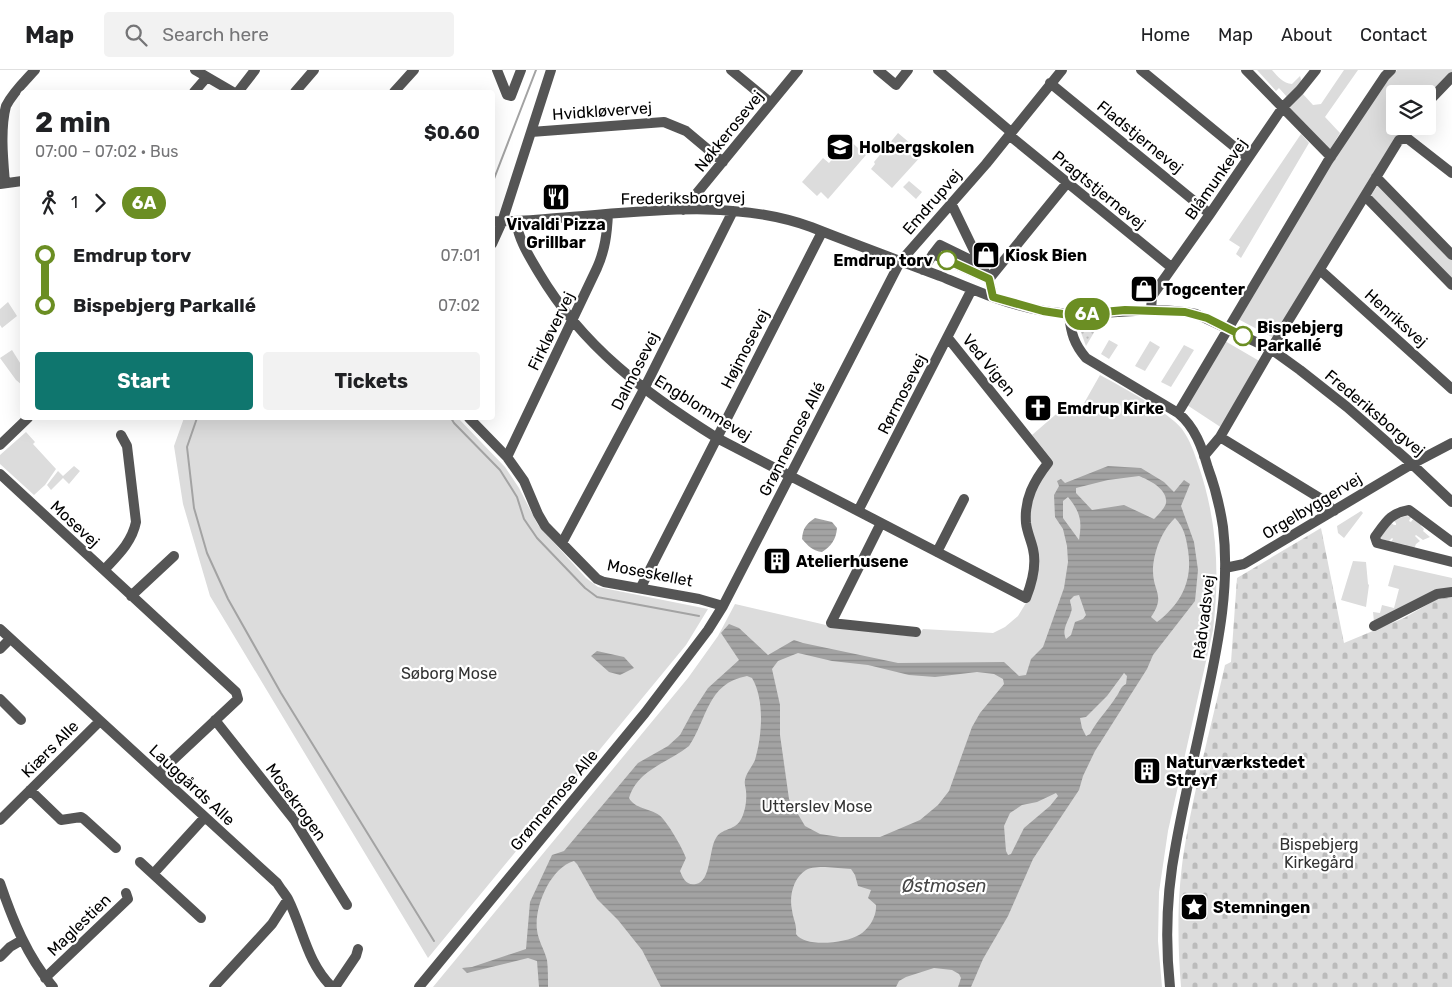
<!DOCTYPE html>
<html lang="en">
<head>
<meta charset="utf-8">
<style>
  :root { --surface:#fff; --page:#f2f2f2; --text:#202124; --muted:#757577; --line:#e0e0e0; --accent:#0f766e }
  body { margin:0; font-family:Rubik,sans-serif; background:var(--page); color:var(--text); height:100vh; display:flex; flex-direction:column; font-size:19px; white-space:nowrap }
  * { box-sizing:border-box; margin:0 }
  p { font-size:16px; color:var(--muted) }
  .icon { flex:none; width:28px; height:28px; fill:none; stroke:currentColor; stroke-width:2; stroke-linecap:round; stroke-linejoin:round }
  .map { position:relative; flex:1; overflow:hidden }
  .details { position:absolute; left:20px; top:20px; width:475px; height:330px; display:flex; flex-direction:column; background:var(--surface); border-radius:5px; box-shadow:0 5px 20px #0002 }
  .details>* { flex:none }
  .badge { padding:0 10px; border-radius:16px; font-size:18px; line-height:32px }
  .tools { position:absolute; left:1386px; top:15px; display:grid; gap:10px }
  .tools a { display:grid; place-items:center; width:50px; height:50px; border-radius:5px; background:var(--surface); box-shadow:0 5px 20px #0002; font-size:25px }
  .map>.badge { position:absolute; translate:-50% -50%; box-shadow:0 0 0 2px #fff }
  .legs { display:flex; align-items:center; gap:8px; height:55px; padding:0 15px; font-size:16px }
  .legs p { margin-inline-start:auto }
  .summary { display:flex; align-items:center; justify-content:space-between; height:85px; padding:0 15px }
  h1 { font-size:28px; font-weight:700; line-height:38px }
  .button { display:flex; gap:10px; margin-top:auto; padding:10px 15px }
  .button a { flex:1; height:58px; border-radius:5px; background:var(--accent); color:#fff; font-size:20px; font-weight:700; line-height:58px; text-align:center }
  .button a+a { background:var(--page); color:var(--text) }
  ul { padding:0 15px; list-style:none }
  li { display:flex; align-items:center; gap:18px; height:50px; font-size:19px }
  li i { display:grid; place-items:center; width:8px; height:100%; margin:0 6px; background:currentColor }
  li i::after { content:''; width:12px; height:12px; margin:-6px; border:4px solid; border-radius:50%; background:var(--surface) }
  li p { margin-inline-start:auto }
  li:first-child i { background:linear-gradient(#0000 50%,currentColor 0) }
  li:last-child i { background:linear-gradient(currentColor 50%,#0000 0) }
  header { display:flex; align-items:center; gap:30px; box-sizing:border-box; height:70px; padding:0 25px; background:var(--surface); border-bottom:1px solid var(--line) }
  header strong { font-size:24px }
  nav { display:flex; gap:28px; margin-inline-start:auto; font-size:18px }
  .search { width:350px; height:45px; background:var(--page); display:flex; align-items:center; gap:12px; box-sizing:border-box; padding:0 18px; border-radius:5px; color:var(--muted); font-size:19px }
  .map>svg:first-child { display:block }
  .grass { fill:url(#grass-dots) }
  .cemetery { fill:url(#cemetery-stones) }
  .green { fill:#dcdcdc }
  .water { fill:url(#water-rules); fill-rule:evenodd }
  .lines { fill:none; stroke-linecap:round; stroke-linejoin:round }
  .stream { stroke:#a3a3a3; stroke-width:2 }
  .minor { stroke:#555; stroke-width:10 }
  .line-1-casing { stroke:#fff; stroke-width:11 }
  .line-1 { stroke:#6b8e23; stroke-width:8 }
  .stop-1-dot { fill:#fff; stroke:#6b8e23; stroke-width:2.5 }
  .labels { text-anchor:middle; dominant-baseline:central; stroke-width:4.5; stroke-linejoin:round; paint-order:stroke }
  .street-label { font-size:16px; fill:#000; stroke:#fff }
  .poi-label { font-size:16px; font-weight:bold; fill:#000; stroke:#fff; text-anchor:start }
  .stop-label { font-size:16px; font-weight:bold; fill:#000; stroke:#fff; text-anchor:end }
  .park-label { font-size:16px; fill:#333; stroke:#fff }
  .water-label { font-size:18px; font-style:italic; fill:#444; stroke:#fff }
</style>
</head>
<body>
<header>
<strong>Map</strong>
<div class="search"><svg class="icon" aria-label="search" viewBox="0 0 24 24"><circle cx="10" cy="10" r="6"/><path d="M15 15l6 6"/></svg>Search here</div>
<nav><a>Home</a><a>Map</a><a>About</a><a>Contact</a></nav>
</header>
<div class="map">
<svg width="1452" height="917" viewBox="0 0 1452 917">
  <defs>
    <pattern id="grass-dots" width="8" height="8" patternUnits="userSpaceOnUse" patternTransform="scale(1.25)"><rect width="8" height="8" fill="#dcdcdc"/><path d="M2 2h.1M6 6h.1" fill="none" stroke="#bbb" stroke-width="1.8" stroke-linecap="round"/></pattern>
    <pattern id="cemetery-stones" width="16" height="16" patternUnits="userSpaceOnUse" patternTransform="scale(1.25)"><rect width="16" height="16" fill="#dcdcdc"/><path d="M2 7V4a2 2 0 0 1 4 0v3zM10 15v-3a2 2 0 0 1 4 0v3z" fill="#bbb"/></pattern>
    <pattern id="water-rules" width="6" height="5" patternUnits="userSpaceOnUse" patternTransform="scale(1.25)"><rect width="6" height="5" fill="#a3a3a3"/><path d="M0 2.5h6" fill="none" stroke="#8b8b8b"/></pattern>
  </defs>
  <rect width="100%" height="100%" fill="#fff"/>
  <path class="grass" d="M1099,254L1086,276L1079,257Z"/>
  <path class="cemetery" d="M1321,458L1344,573L1404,548L1437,529L1452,527V917H1181C1177,868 1177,818 1186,769C1196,711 1212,653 1225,595L1231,592L1237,508Z"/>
  <path class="green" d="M1257,0H1272C1278,7 1283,13 1292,14L1300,6L1302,13L1287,27L1279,18L1276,21Z
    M1344,0H1358L1325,47L1340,63L1329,81L1287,37L1302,23L1313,35L1321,34Z
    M1397,0H1452V3L1428,28V24H1395V56H1404L1274,268L1238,249L1331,92L1388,9Z
    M898,63L923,84L892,118L871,99L875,94L874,92Z
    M1301,64L1309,73L1241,188L1236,184L1240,177L1229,170Z
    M849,70L866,85L828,129L821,122L817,126L802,112L823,88L829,93Z
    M909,111L922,122L916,129L903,117Z
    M1379,113L1452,188V212L1370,127Z
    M8,232L17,246L2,258L0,255V239Z
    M1109,270L1118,275L1109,289L1101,284Z
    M1150,271L1160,277L1145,301L1135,296Z
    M1225,271L1261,292L1222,358L1187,335Z
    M1184,275L1194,280L1171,317L1161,312Z
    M12,280L22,296V315L16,310L0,288Z
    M1100,305C1120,316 1169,342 1182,359C1190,370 1194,382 1198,394C1217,449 1220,502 1213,560L1168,761L1159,822L1158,871L1162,917H433L688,608L718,566L735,534L826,555L916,567L923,559L993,563L1005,557L1018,546L1029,528L1035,506L1029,452V434L1040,406L1053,391L1032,365L1069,333L1083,335Z
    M184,348H458L505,397L519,418L538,455L586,508L598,517L708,539L686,575L428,888L210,526L183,434L174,376Z
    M26,362L35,372L33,374L56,399L45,415L34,425L0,394V385Z
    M74,396L80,401L69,414L63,408L51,420L47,415L58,401L63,406Z
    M1361,441L1363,443L1344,468L1338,463L1337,456Z
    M1406,446L1411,447L1409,451L1411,452L1413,449L1421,455V456L1424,459L1423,461L1430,467L1423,470L1416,465L1415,466L1420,471L1416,474L1414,479L1405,476L1406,475L1391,472L1393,469L1392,468L1389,471L1381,469V467L1391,453L1394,455H1396V453L1393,450Z
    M1353,491L1366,492L1368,514L1369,515L1366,537L1341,530Z
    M1394,495L1452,508V518L1374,552L1373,542L1380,543L1382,535L1394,538L1399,519L1388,516Z"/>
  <path class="water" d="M1108,396L1141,398L1164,412L1174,422L1184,410L1190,414L1181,436L1194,472L1198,500L1195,531L1153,585L1147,599L1095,681L1083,706L1079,720L1033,789L1008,846L983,889L971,917H958L961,908L959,904L952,900L934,898L906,907L899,911L896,917H661L642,880L618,850L597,829L577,794L574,791C550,798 534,837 537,860C538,870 544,879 547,890C548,898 548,908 548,917H539L537,891L528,888L467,903L462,898L472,897L526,879L530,832L552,785L564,781L638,693L668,676L680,665L693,641L708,618L739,590L721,563L729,554L739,558L768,585L794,570L803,573L898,593L1004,592L1019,606L1026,605L1031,589L1043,577L1064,518L1068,492L1067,476L1063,459L1055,447L1054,425L1059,416L1057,411L1061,409L1065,413ZM1139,406C1149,410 1168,419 1166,433C1165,438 1158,445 1154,449L1124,435L1092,440L1076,423V418L1108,410ZM1068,427C1081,443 1082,451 1079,470L1063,448V431ZM1175,448C1184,457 1186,467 1188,480C1193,511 1181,534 1157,552L1151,547C1166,525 1153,522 1153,501C1153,483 1162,460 1175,448ZM1079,525L1086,545L1083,549L1075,552L1071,565L1066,569C1061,559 1069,551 1071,542C1073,538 1070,534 1070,530L1074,526ZM798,583L832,591L868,595L909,605L935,607L977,602L994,604L1003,609L1004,614L980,643L972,657L949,721L938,735L920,750L880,767H840L820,764L805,756L789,729L780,665V635L772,599L778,591ZM1124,603L1127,606L1126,614C1120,617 1120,622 1116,627C1108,640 1097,650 1090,664L1086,666L1082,658L1080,648L1086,647L1107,626ZM747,606L752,608C765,630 762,666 755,690C752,697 746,703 745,710C744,714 746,718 746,721C747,731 745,743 740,751C733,761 722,758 716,768C709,778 711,812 696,814C686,816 683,808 680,801L686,788C682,777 667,751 659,745C649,738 635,739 629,728C638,699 668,693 689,676C707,650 707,613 747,606ZM1056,723L1058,726L1050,736L1024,758L1011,784L1008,785L1006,781L1004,756L1010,743L1022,735L1037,732ZM825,797L851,799L855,805L858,816L871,820L868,828L876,835C877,846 869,859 859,865C846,873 805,878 796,864C797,854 793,849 792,840C789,827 793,808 806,800C811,797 819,797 825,797Z
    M815,448L832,452L837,458C836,470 831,476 822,482C813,481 808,476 802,469C803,458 806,454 815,448Z
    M597,581L624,587L634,598L620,605L609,602L591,586Z"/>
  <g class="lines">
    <path class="stream" d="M492,114L536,0
      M197,348L187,377L194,438L207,483L228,529L281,623L434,871
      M451,348L454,353L500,400L517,427L524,449L537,468L585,518L597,527L699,546"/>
    <path class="minor" d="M195,0L233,22
      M497,0L507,25L511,26L521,0
      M731,0L771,33
      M878,0L896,15L908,0
      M938,0L1011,62
      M1141,0L1248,88
      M1246,0L1331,87
      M1050,13L1210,144
      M194,22L207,7
      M238,22L255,0
      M295,22L314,0
      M394,22L414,0
      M1428,32L1452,7
      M531,62L664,52L686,61L723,92
      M1009,65L1171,197
      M1407,68L1452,103
      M1407,68L1406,59L1409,56
      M1376,107L1452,185
      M5,113C3,89 0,59 6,36C13,22 25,11 35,0
      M0,114L22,111
      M1365,126L1452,215
      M951,133L981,195
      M683,140L798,0
      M492,151C514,152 536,150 557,148C641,142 731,128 811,157C854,174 897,190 940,206C974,220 1008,235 1044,241C1095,250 1146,233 1196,244L1271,279L1300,300L1347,337L1412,394L1452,432
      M516,151C519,171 529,186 539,203C583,277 645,323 717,368L1026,528C1032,513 1037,496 1033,479C1031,470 1027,462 1026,453C1024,429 1034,411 1048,393L948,268
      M492,174L502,152L551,0
      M933,184L940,175L981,195L989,209L993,227
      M923,200L933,184L989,209
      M1320,200L1452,319
      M989,209L1067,113
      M1151,240L1152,226L1210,144L1283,37L1300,20L1316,0
      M1069,245C1071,263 1074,274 1086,288L1178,343C1195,357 1202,377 1208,398C1215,417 1220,437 1223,457C1230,514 1219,570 1207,626C1197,675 1185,724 1176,774C1167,820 1165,870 1170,917
      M1178,343L1328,91L1385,6L1391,0
      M469,348L507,387L524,411L538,444L545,456L597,509L604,512L699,529L723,536
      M1220,367L1323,430L1334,441
      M0,375L28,348
      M1204,386L1220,367L1271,279L1399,70L1407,68
      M507,387L597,198C605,180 607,164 608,144
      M0,404L236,622L238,629L158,704
      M858,441L972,219
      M881,453L831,553L916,562
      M1452,472L1409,440C1390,443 1386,452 1375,467L1377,473L1385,475L1452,492
      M562,473L644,319L733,141
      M937,482L964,429
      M1225,498L1244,494L1412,394L1452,373
      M104,500C118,485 132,472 136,452L127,376L121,365
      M641,517L822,162
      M131,526L174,486
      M1374,556L1437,524L1452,522
      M0,559L277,813C280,818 285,824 288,829C303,859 307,893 332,917
      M0,579L10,569
      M0,629L21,650
      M215,650L295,751L347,835
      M30,720L59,748L61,750L81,747L84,749L116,778
      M0,750L100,651
      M140,792L201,848
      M153,804L205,747
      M0,813C13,851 27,886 53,917
      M0,887L10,877L22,870
      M45,908L128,829L126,823
      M214,917L272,854L288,829
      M335,917L356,886L358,879
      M419,917L645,643L708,560L723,536L900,192L986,94L1062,0"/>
  </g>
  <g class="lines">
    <g class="line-1-casing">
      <path id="line-1" d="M947,190L989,209L993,227L1043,241L1069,245L1125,240L1185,242L1207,248L1243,266"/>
    </g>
    <use href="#line-1" class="line-1"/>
  </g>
  <defs>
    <g id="school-square" transform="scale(1.4375)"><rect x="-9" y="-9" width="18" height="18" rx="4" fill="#000" stroke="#fff"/><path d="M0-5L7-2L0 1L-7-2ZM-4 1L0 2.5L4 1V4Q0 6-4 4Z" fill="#fff"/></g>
    <g id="restaurant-square" transform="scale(1.4375)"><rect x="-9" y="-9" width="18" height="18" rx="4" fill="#000" stroke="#fff"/><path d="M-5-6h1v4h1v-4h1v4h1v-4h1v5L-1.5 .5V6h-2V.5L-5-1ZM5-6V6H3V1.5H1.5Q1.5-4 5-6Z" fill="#fff"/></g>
    <g id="shop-square" transform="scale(1.4375)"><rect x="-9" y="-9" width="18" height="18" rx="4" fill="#000" stroke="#fff"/><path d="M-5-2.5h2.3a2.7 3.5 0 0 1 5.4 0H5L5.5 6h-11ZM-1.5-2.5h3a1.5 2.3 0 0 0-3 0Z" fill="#fff"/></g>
    <g id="church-square" transform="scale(1.4375)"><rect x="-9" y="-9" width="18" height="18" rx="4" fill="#000" stroke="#fff"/><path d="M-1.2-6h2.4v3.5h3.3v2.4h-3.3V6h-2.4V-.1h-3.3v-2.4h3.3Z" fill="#fff"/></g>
    <g id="building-square" transform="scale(1.4375)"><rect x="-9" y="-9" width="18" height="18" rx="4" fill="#000" stroke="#fff"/><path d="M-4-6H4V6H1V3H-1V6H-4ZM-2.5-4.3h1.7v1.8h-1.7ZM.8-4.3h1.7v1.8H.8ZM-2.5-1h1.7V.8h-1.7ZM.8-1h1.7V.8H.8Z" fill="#fff"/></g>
    <g id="sight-square" transform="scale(1.4375)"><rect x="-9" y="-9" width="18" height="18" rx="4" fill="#000" stroke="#fff"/><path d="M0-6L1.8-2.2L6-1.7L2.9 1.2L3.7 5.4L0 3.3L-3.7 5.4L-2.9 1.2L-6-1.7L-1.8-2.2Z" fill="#fff"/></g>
  </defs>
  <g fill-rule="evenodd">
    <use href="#school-square" x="840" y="77"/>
    <use href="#restaurant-square" x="556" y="127"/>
    <use href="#shop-square" x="986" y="185"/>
    <use href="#shop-square" x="1144" y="219"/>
    <use href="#church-square" x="1038" y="338"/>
    <use href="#building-square" x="777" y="491"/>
    <use href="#building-square" x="1147" y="701"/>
    <use href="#sight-square" x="1194" y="837"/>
  </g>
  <g class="stop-1-dot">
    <circle cx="947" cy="190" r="9"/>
    <circle cx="1243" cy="266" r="9"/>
  </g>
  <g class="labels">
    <g class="street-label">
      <text transform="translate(602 41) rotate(-4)">Hvidkløvervej</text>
      <text transform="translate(729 61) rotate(-51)">Nøkkerosevej</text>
      <text transform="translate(1140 67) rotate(39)">Fladstjernevej</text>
      <text transform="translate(1216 109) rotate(-55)">Blåmunkevej</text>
      <text transform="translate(1099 120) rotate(39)">Pragtstjernevej</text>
      <text transform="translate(683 128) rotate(-1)">Frederiksborgvej</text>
      <text transform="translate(932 132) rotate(-49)">Emdrupvej</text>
      <text transform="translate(1396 248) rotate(42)">Henriksvej</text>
      <text transform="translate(551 261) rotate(-64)">Firkløvervej</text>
      <text transform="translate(745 279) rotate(-63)">Højmosevej</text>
      <text transform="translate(989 295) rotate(51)">Ved Vigen</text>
      <text transform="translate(635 301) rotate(-63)">Dalmosevej</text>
      <text transform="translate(902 324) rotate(-63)">Rørmosevej</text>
      <text transform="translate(703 338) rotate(32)">Engblommevej</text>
      <text transform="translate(1375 343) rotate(40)">Frederiksborgvej</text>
      <text transform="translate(792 369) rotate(-63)">Grønnemose Allé</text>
      <text transform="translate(1312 436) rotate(-31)">Orgelbyggervej</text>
      <text transform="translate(75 454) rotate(43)">Mosevej</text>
      <text transform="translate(650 503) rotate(11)">Moseskellet</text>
      <text transform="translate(1204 547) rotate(-83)">Rådvadsvej</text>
      <text transform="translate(50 679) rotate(-45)">Kiærs Alle</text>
      <text transform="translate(192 715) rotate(43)">Lauggårds Alle</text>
      <text transform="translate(554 730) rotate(-50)">Grønnemose Alle</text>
      <text transform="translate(296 732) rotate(54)">Mosekrogen</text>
      <text transform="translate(79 855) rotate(-44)">Maglestien</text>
    </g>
    <g class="poi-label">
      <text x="859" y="77">Holbergskolen</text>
      <text x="556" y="154" text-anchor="middle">Vivaldi Pizza<tspan x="556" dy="18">Grillbar</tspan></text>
      <text x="1005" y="185">Kiosk Bien</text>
      <text x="1163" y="219">Togcenter</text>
      <text x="1057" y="338">Emdrup Kirke</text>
      <text x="796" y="491">Atelierhusene</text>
      <text x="1166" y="692">Naturværkstedet<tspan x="1166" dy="18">Streyf</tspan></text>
      <text x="1213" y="837">Stemningen</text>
    </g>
    <g class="stop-label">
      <text x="933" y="190">Emdrup torv</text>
      <text x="1257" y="257" text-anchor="start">Bispebjerg<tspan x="1257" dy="18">Parkallé</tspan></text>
    </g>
    <g class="park-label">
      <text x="449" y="603">Søborg Mose</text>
      <text x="817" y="736">Utterslev Mose</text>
      <text x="1319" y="774">Bispebjerg<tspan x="1319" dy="18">Kirkegård</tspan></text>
    </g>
    <g class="water-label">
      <text x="944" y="816">Østmosen</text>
    </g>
  </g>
</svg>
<div class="tools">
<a><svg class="icon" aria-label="layers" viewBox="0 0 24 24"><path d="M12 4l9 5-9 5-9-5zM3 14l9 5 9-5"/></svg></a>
</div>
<b class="badge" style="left:1087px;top:244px;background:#6b8e23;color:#fff">6A</b>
<section class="details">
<div class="summary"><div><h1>2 min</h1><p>07:00 – 07:02 · Bus</p></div><b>$0.60</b></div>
<div class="legs"><svg class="icon" aria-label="walk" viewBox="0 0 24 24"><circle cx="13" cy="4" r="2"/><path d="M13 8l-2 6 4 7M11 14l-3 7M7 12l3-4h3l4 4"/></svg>1<svg class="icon" aria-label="forward" viewBox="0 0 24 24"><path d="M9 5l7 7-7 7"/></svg><b class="badge" style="background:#6b8e23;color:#fff">6A</b></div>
<ul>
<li><i style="color:#6b8e23"></i><b>Emdrup torv</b><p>07:01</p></li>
<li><i style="color:#6b8e23"></i><b>Bispebjerg Parkallé</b><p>07:02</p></li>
</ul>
<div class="button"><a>Start</a><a>Tickets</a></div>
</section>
</div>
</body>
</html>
